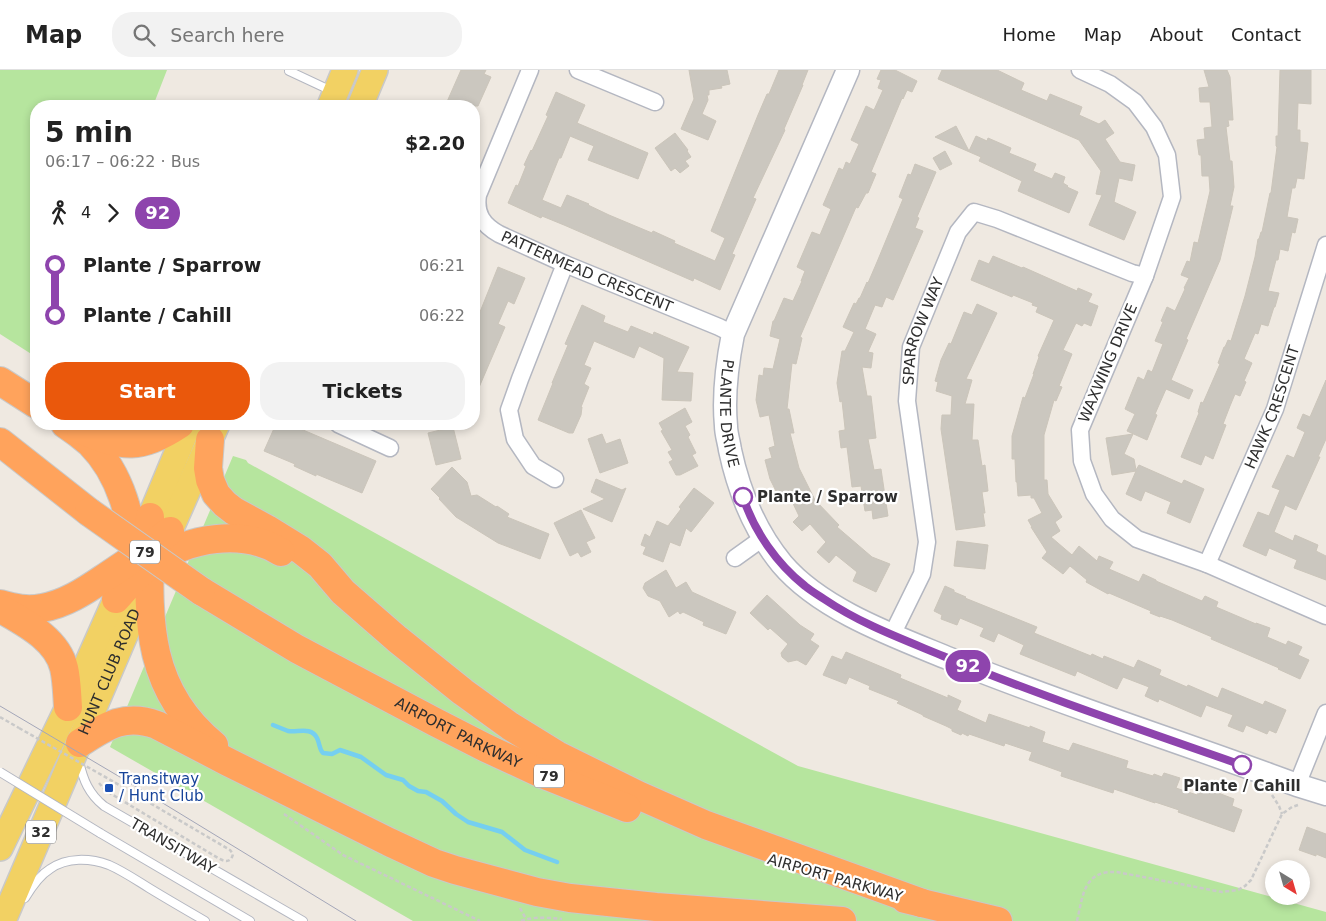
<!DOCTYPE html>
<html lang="en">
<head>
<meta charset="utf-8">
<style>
  :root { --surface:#fff; --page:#f2f2f2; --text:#222; --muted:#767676; --line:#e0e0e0; --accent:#ea580c }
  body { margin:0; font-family:"DejaVu Sans",sans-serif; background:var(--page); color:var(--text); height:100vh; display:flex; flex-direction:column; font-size:19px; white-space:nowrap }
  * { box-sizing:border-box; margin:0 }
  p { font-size:16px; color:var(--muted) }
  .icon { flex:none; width:28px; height:28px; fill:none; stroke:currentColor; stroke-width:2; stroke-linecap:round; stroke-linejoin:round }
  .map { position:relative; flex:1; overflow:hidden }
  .side { position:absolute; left:30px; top:30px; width:450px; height:330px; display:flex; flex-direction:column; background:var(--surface); border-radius:20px; box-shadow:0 2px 8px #0003 }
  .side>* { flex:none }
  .badge { padding:0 10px; border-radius:16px; font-size:18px; line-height:32px }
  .needle { width:32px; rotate:143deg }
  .controls { position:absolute; left:1265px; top:790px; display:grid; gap:10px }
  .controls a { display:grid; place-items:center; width:45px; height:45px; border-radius:50%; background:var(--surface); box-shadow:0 2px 8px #0003; font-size:25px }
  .map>.badge { position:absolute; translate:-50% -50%; box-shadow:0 0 0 2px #fff }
  .legs { display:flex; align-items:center; gap:8px; height:55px; padding:0 15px; font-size:16px }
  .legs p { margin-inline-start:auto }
  .headline { display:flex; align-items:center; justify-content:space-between; height:85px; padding:0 15px }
  h1 { font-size:28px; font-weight:800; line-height:38px }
  .cta { display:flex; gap:10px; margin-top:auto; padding:10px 15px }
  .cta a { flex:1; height:58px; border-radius:20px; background:var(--accent); color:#fff; font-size:20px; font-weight:800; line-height:58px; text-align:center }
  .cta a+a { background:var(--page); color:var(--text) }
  ul { padding:0 15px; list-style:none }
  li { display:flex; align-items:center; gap:18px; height:50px; font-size:19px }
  li i { display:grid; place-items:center; width:8px; height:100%; margin:0 6px; background:currentColor }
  li i::after { content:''; width:12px; height:12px; margin:-6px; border:4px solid; border-radius:50%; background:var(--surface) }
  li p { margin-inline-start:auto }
  li:first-child i { background:linear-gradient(#0000 50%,currentColor 0) }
  li:last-child i { background:linear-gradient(currentColor 50%,#0000 0) }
  header { display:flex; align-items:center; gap:30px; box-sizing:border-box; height:70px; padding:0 25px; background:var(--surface); border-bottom:1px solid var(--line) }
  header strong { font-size:24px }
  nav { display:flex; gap:28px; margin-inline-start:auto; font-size:18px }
  .search { width:350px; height:45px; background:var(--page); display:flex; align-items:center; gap:12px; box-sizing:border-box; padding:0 18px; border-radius:20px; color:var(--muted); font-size:19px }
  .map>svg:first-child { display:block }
  .green { fill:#b6e59e }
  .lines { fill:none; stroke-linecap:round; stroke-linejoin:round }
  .stream { stroke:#75cff0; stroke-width:4.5 }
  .building { fill:#cbc7bf; stroke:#cbc5ba }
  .lane-casing { stroke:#b4b7c1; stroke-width:10 }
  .street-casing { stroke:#b4b7c1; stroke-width:19 }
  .secondary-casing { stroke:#b4b7c1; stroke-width:25 }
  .primary-casing { stroke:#c9c9c9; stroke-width:28 }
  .highway-casing { stroke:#c9c9c9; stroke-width:30 }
  .path { stroke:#c9c9c9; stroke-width:2.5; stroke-dasharray:4 2.5; stroke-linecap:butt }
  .lane { stroke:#fff; stroke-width:8 }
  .street { stroke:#fff; stroke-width:16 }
  .secondary { stroke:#fff; stroke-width:22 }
  .primary { stroke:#f2d163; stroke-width:25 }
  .highway { stroke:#ffa35c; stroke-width:28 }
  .tram { stroke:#a3a6b8; stroke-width:1 }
  .lane-bridge-casing { stroke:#b4b7c1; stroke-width:10; stroke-linecap:butt }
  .highway-bridge-casing { stroke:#c9c9c9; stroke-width:30; stroke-linecap:butt }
  .path-bridge { stroke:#c9c9c9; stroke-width:2.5; stroke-dasharray:4 2.5; stroke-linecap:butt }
  .lane-bridge { stroke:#fff; stroke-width:8 }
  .highway-bridge { stroke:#ffa35c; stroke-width:28 }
  .line-1-casing { stroke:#fff; stroke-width:11 }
  .line-1 { stroke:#8e44ad; stroke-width:8 }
  .stop-1-dot { fill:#fff; stroke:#8e44ad; stroke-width:2.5 }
  .transit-dot { fill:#1a4fb4; stroke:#fff; stroke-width:2 }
  .labels { text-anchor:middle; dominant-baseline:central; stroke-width:4.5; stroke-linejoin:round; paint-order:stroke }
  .shield { fill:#fff; stroke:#6d6d6d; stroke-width:1 }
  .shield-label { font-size:14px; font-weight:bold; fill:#2e2e2e }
  .street-label { font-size:15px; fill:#2e2e2e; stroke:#fff }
  .stop-label { font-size:15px; font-weight:bold; fill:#2e2e2e; stroke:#fff; text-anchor:start }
  .transit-label { font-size:15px; fill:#164399; stroke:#fff; text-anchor:start }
</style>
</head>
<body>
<header>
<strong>Map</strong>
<div class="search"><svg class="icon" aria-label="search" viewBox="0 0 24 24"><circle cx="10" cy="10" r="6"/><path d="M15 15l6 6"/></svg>Search here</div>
<nav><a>Home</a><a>Map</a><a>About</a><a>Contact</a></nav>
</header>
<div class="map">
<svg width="1326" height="851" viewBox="0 0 1326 851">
  <rect width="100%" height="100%" fill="#efe9e1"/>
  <path class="green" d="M0,0H167L153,36H36V287L0,264Z
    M233,386L246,390L248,393L798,696L1326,842V851H413L110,677Z"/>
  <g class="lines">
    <path class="stream" d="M273,655C278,657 283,659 288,661C297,663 311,656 317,668C320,674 319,679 323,683L332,684L340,680L361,687L386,705L403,710L409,716L418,721L426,722L442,731L456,744L468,752L502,762L525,780L557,792"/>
  </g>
  <path class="building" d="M461,0H486L484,4L491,7L478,36H452L446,34Z
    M689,0H727L730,14L721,16L722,18L709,20V25H707L708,30L702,44L716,51L708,70L681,59L694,29Z
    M779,0H808L802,15H803L784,59L785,60L753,128L756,129L732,184L735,185L720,220L694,208L693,211L564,155L542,146L541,148L508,133L516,115L518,116L526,96L524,95L531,80L532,81L548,46L546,45L556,22L585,35L577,53L648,83L638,109L588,90L594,76L570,66L561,88H559L542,130L561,138L567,125L589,134L588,135L609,145L652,163L653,161L675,171L674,173L715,191L725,168L711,161L758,45L767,24H769Z
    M881,0H895L917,11L912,22L907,20L903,29L902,28L871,102L876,104L868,123H866L858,138L856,137L800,267L802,268L796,294L792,293L787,339H789L794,363H790L799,398L815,430L839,455L837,457L872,487L890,494L876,522L853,511L857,502L836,485L829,493L817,482L826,472L810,454L802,461L793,452L799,446L789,425L780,429L770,409L765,390L772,388L769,378L775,376L769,345L760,347L756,330L759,305L763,306L764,298L773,299L780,269L770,266L773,251H774L784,228L793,231L802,211H801L805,201L797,197L812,162L820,165L831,139L823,135L839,98L843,100L846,92L850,94L859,74L851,70L866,36L874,40L883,20L878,18L881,10L877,9Z
    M942,0H997L1024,13L1021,20L1047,31L1050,24L1082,37L1079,45L1099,54L1105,50L1114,63L1105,69L1120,92L1135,95L1132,111L1119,108L1114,132L1136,142L1124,170L1089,155L1102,125L1096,124L1101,101L1079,70L938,9Z
    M1204,0H1227L1230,7L1233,50H1228L1229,56L1226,57L1230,91H1232L1234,117L1230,136H1233L1220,190L1186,269L1188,270L1171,310L1193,320L1189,329L1166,319L1155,344L1157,345L1147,370L1127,361L1135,344L1125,339L1138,307L1144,310L1148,300L1152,302L1163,274L1155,271L1163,252L1161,251L1167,237L1175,241L1185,219L1184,218L1189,208L1181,205L1187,191L1190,192L1194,172L1198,173L1210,121L1209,106H1202L1201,85H1199L1197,70L1205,69L1204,58L1212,57L1210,32H1200L1199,18L1209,17Z
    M1280,0H1311V34L1298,33L1297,60H1300V72L1308,73L1304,109L1297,108L1295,118H1292L1287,147L1298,149L1295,163L1292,162L1288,181L1280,179L1278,190H1276L1268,221L1279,223L1275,237H1274L1268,256L1261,254L1258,264L1255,263L1244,289L1252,293L1244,311L1246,312L1240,326L1235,324L1230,336L1223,354L1226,355L1213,389L1205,385L1201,395L1181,387L1199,343L1198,342L1201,332L1203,333L1220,294L1218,293L1224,277H1225L1228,270L1231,271L1245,226L1255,187L1258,169H1259L1261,162H1262L1270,123H1271L1277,77L1276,76V66H1278Z
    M956,56L969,81L976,66L987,71L988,68L1011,78L1009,83L1036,94L1033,101L1052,109L1055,103L1065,107L1063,113L1068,116L1067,117L1078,122L1069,143L1018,121L1022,111L979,91L981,87L935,67Z
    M675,63L688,80L687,81L691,87L685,91L689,96L680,103L675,98L671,101L655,78Z
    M945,81L952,94L940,100L933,88Z
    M915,94L936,102L917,147L919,148L915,158L923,161L893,230L886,227L882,237L875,235L865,259L876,264L868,282L873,283L871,298L862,297L867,326H871L876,368L868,369L874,400L881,399L888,446L873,449L872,440L865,441L861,416L852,417L847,377L841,378L839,361L845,360V358L842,331L840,332L837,313L842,281H845L854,262L843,257L854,233L856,234L859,228H860L867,212L868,213L877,192L903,129L899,127L908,104L911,105Z
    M993,186L1022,198L1023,197L1077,221L1078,218L1092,224L1088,232L1098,236L1091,256L1084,253L1082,256L1076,253L1063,280L1072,284L1059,316L1062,317L1056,331L1054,330L1044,365V410H1047L1048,424L1062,447L1055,452L1060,461L1051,467L1072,485L1079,476L1097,491L1099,486L1113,492L1109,499L1139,512L1143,504L1156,510V511L1202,531L1205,526L1218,532L1216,537L1256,554V553L1270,558L1267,567L1286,575L1288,571L1302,577L1298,585L1309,590L1300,609L1278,599L1279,598L1211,569L1212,567L1172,550L1160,546V547L1150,543L1151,541L1109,523L1108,524L1086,512L1087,510L1070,496L1063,504L1042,488L1047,482L1031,457H1032L1028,450L1042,443L1034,428H1031V425L1018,426L1017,412H1016L1015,389H1012V366L1023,327L1025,328L1034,304H1033L1039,287L1038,286L1054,250L1036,242L1038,237L1032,235L1033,233L1013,225L1012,227L971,210L979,190L989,194Z
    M498,197L525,208L514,234L508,231L498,254L505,257L474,329V257Z
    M977,234L997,243L966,309L972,310L965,334H974L972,370H978L982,396L985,395L988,421L982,422L985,443H983L985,456L956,460L941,359L942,345H951L952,326L936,321L938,312L935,311L941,290L949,273L951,274L964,242L972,245Z
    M582,235L605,246L603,252L628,262L631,256L653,265L654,262L689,277L677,302L693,303L691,331L662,330L664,288L639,276L634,288L594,271L584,295L591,298L584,314L589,317L581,337H582L581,345L573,363H569L538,350L553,313H552L568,275L565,274Z
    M1326,310V369L1318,387H1320L1296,440L1285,435L1274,462L1293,471L1295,465L1318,475L1316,481L1326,486V510L1294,498L1297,490L1269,478L1266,486L1243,476L1258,442L1269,446L1280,420L1272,417L1287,385L1294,388L1305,362L1297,358L1303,344L1310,347Z
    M685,338L692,352L685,356L690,365L688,367L696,383L692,385L698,396L680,405H676L669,392L673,390L668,382L672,380L661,361L663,360L659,353Z
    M276,354H289L376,391L362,423L316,404V406L294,396L295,394L264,381Z
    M453,357L461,389L436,395L428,363Z
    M602,364L606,374L620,369L628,393L600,403L588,369Z
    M1133,364L1124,384L1134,389L1136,400L1139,395L1182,414L1184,410L1204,419L1190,453L1167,443L1171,432L1145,421L1141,431L1126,424L1136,401L1112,405L1106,368Z
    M452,397L467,412L471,426L477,425L496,437L497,436L509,444L507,447L549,464L540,489L498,473L456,447L439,429L440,428L431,419Z
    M596,409L622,420L626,418L612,452L583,439L605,429L591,422Z
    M694,418L714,433L691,462L686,458L680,476L670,472L663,492L643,484L646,477L641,475L645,464L650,467L657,451L668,456L681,439L679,437Z
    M581,440L595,468L586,472L591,482L581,487L578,482L570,486L554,453Z
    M957,471L988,475L985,499L954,496Z
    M666,500L676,518L686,512L692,522L736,542L726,564L703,555L704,552L683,542L680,544L678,541L669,547L660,531L648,526L643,518L645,513Z
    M945,516L954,520V522L966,527L965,528L1037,557L1034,563L1091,586L1092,584L1103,589L1104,586L1134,598L1138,590L1161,600L1159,605L1187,617L1188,615L1218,628L1222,618L1263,635L1265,631L1286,640L1276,663L1269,660L1267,664L1246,655L1243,662L1228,656L1233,645L1206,635L1201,647L1159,629L1158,632L1145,626L1149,617L1123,607L1117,619L1077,601L1075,606L1020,584L1024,575L998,563L994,572L980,566L984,558L960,548L957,555L941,549L942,545L934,541Z
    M767,525L800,555L814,564L810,570L819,576L806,595L797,590L788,592L782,587L781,583L788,574L770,558L768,560L750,543Z
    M846,582L901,605L900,608L948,628V625L961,631L957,640L986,653L989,644L1030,658V656L1045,662L1042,672L1069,681L1073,673L1128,691L1126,698L1153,706L1154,704L1162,707L1164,703L1180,708L1176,718L1197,725L1200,716L1234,729L1232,736L1242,740L1234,762L1178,742L1179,740L1155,732V733L1114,719L1113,723L1061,706L1062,702L1029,690L1032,682L1005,673L1004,676L969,664L968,666L962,663L961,665L952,661V659L946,656L923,646V645L897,633L899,631L869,619L870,616L849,607L846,614L823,605L832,586L842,590Z
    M1307,757L1326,764V788L1316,784V786L1299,780Z"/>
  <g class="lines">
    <g class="lane-casing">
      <path id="lane" d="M289,1L334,22
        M79,691C83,710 89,724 104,736L303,851
        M100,763L250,851
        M25,828C31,818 40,805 50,799C67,787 90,788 109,795C123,801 136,810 149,818C167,829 186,840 205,851"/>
    </g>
    <g class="street-casing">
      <g id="street">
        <path id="s1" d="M530,0L478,125C475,144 483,155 499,164L565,194L719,257L733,264"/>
        <path d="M578,0L655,32"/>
        <path d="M1080,0L1110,14L1135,32L1154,57L1167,85L1172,127L1145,206L1080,360L1082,391L1094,424L1112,449L1137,469L1207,494L1326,546"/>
        <path d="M338,354L390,378"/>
        <path d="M555,409L533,396L515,369L509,340L520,309L565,194"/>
        <path d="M735,488L763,468"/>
        <path id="s2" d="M1207,494L1275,339L1326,175"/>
        <path id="s3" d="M892,565L922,504L927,472L907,331L911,277L958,162L974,142L997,149L1132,203L1145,206"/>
        <path d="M1297,715L1326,643"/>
      </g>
    </g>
    <g class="secondary-casing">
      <g id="secondary">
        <path id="s4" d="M848,0L733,264C727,294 723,325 726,356C726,364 729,372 730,380C739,422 754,460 782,494C821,540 894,566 950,589C1064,635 1181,672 1297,715L1326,724"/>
      </g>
    </g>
    <g class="primary-casing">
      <g id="primary">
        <path d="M330,36L345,0"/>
        <path d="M360,36L375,0"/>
        <path d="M142,467L189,354"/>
        <path d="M0,778L68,637L124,511"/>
        <path id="s5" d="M3,851L157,490L217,354"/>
      </g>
    </g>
    <g class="highway-casing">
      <g id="highway">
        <path d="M0,311L36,334"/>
        <path d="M65,354C74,360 82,366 90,373C121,404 133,450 134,492"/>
        <path d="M81,360C123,378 141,380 180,354"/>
        <path d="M210,370L208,398L210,410L216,424L225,434L234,441L267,459L301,480L320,495L343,522L397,569L463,622L510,656L557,685L638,725L706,755L922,833"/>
        <path d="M0,372L89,442"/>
        <path d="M150,447C150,534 138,613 214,675"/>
        <path id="s6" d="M201,521L297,579L435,652L486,678L540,703L627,738"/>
        <path d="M116,529C127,516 138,503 152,493C188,468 242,458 281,482"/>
        <path d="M0,534C14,538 27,541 42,538C65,534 85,521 104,508C127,493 149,478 170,461"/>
        <path d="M1,539C25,553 57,569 64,598C67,611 67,624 68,637"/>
        <path d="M80,673C106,656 125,643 157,655L228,692L389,772L434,793L455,800L537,822L570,828L656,837L842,851"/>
        <path d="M905,829L998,851"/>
      </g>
    </g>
    <path class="path" d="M0,647L19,658
      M99,713L105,720L113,725L218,788C225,792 231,793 233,784L230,780L121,716
      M1272,725L1279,736L1282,744
      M284,744L343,785L480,851
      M520,838L526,849
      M521,851C534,846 549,848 562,849
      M1077,851C1083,826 1083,800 1117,802L1222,822L1238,820L1245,816L1251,810L1282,744L1292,737L1298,735"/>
    <use href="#lane" class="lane"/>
    <use href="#street" class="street"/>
    <use href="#secondary" class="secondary"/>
    <use href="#primary" class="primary"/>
    <use href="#highway" class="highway"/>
    <path class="tram" d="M0,636L125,710L356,851"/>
    <g class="lane-bridge-casing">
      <path id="lane-bridge" d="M0,702L100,763"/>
    </g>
    <g class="highway-bridge-casing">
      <path id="highway-bridge" d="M89,442L201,521"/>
    </g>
    <path class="path-bridge" d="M19,658L121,716"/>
    <use href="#lane-bridge" class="lane-bridge"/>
    <use href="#highway-bridge" class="highway-bridge"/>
  </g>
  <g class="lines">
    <g class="line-1-casing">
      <path id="line-1" d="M743,427C754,461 777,494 805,516C811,521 818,525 824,529C861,554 902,569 943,586C1041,626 1142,660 1242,695"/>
    </g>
    <use href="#line-1" class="line-1"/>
  </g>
  <g class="stop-1-dot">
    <circle cx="743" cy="427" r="9"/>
    <circle cx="1242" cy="695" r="9"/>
  </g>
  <rect class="transit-dot" x="104" y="713" width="10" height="10" rx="2.5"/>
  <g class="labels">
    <g class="shield">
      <rect x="130" y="470.5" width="30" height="23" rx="4"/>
      <rect x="534" y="694.5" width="30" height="23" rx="4"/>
      <rect x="26" y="750.5" width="30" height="23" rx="4"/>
    </g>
    <g class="shield-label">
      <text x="145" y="482">79</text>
      <text x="549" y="706">79</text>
      <text x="41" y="762">32</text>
    </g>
    <g class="street-label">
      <text stroke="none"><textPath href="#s1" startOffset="279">PATTERMEAD CRESCENT</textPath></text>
      <text stroke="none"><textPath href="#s3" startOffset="315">SPARROW WAY</textPath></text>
      <text transform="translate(1108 293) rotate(-67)">WAXWING DRIVE</text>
      <text stroke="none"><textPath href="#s2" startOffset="170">HAWK CRESCENT</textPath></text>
      <text stroke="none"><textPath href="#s4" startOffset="368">PLANTE DRIVE</textPath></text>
      <text stroke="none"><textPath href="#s5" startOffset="271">HUNT CLUB ROAD</textPath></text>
      <text stroke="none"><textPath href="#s6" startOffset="294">AIRPORT PARKWAY</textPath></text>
      <text transform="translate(173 776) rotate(30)">TRANSITWAY</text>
      <text transform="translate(835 808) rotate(16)">AIRPORT PARKWAY</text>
    </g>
    <g class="stop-label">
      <text x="757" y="427">Plante / Sparrow</text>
      <text x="1242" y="716" text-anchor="middle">Plante / Cahill</text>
    </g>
    <g class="transit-label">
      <text x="119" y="709">Transitway<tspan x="119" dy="17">/ Hunt Club</tspan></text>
    </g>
  </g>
</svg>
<div class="controls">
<a><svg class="needle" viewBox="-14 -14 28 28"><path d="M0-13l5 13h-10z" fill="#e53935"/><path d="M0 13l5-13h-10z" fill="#767676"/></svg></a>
</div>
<b class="badge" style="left:968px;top:596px;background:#8e44ad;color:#fff">92</b>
<section class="side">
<div class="headline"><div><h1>5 min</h1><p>06:17 – 06:22 · Bus</p></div><b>$2.20</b></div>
<div class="legs"><svg class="icon" aria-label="walk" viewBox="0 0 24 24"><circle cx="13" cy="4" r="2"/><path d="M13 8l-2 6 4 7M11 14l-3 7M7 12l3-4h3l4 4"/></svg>4<svg class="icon" aria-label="forward" viewBox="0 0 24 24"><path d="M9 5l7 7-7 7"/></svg><b class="badge" style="background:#8e44ad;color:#fff">92</b></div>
<ul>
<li><i style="color:#8e44ad"></i><b>Plante / Sparrow</b><p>06:21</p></li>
<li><i style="color:#8e44ad"></i><b>Plante / Cahill</b><p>06:22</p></li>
</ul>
<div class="cta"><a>Start</a><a>Tickets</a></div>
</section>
</div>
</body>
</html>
